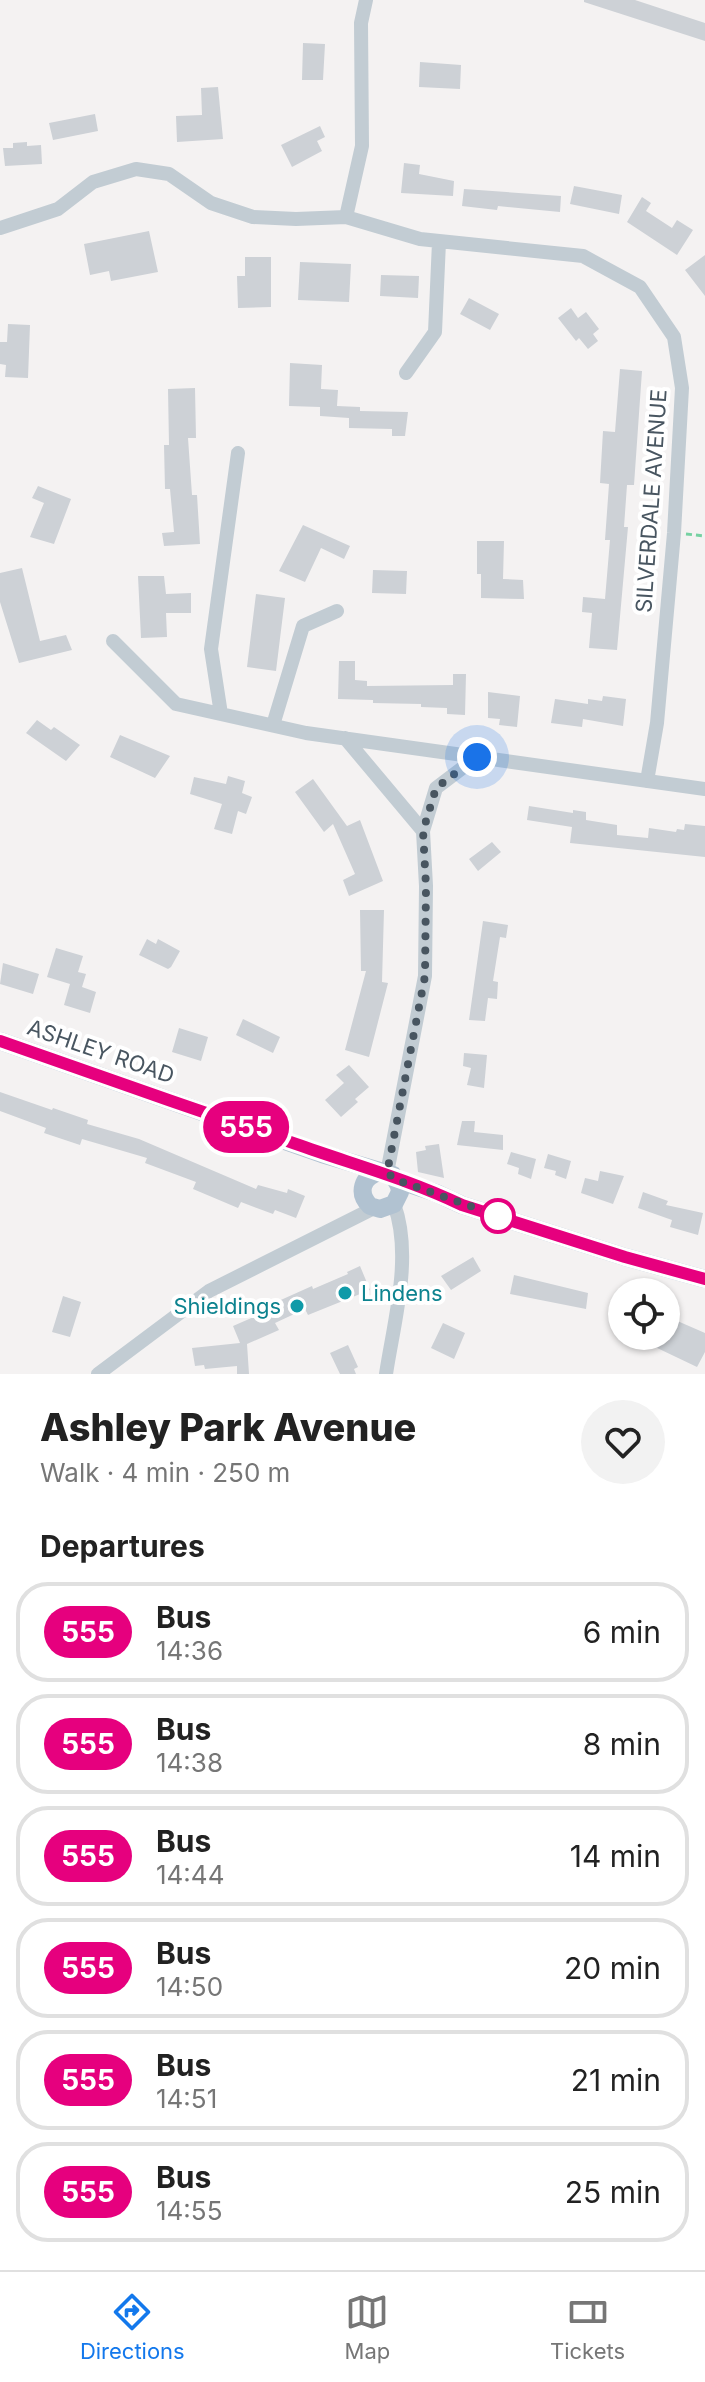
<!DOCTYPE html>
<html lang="en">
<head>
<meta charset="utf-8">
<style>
  :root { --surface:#fff; --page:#f2f2f2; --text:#222; --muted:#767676; --line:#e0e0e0; --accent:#1378ec }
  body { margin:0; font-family:Inter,sans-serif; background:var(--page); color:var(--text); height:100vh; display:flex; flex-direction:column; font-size:30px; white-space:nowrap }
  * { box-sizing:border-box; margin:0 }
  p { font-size:26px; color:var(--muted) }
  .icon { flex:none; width:44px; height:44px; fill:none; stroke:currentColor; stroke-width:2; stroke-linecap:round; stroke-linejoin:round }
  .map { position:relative; height:1374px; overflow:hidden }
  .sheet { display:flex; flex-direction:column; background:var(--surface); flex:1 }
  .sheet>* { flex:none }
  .badge { padding:0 16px; border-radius:26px; font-size:28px; line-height:52px }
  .controls { position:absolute; left:608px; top:1278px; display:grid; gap:16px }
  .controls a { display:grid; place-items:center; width:72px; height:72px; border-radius:50%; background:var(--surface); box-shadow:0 2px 6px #0004; font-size:40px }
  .you { position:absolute; width:40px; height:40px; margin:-20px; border:6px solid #fff; border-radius:50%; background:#1a73e8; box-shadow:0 0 0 12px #1a73e833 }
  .map>.badge { position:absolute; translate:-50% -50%; box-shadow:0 0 0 4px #fff }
  h2 { padding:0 40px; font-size:30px; line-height:72px }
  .round { display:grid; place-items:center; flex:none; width:84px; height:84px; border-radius:42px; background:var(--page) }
  .headline { display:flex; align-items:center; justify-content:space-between; height:136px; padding:0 40px }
  h1 { font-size:38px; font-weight:800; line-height:60px }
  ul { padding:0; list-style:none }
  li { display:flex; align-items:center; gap:24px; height:100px; margin:0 16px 12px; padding:0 24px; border:4px solid var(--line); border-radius:32px }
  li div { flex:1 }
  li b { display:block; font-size:30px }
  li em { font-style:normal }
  li .badge { min-width:88px; font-weight:700; text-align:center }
  .dock { display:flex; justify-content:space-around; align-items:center; height:112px; border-top:2px solid var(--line); background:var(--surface); font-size:22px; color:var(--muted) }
  .dock a { display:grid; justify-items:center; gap:4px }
  .dock .current { color:var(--accent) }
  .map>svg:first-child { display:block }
  .building { fill:#cdd1d6 }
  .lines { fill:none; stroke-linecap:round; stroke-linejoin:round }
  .path { stroke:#76d1a2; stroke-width:3; stroke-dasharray:6 4; stroke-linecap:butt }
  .minor { stroke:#c2ccd3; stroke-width:14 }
  .major { stroke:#b1c2d1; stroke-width:18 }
  .line-casing { stroke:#fff; stroke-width:18 }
  .line { stroke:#e6007e; stroke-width:12 }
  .walk { stroke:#485560; stroke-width:8; stroke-dasharray:0 14.4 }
  .stop-dot { fill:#fff; stroke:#e6007e; stroke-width:4 }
  .culture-dot { fill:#0f9aa8; stroke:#fff; stroke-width:3 }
  .labels { text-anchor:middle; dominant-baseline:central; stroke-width:8; stroke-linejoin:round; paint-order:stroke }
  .street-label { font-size:22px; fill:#485560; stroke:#fff }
  .culture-label { font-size:22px; fill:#0d838f; stroke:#fff; text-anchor:start }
</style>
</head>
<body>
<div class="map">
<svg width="705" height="1374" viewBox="0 0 705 1374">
  <rect width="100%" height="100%" fill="#f4f2f2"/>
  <path class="building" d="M584,0H635L705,23V41L584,2Z
    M303,43L325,44L323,80H302Z
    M420,62L461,65L460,89L419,87Z
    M218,87L223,139L177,142L176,116L202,115L201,88Z
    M95,114L98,131L53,140L49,123Z
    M320,126L325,137L317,141L322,151L292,167L281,145Z
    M27,142V146L41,145L42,164L5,166L3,148H13V143Z
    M404,163L420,165L419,174L454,181L453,196L401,193Z
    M574,186L622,195L619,214L570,204Z
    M464,189L561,196L560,212L498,206L497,210L462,206Z
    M642,197L651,203L646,211L672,228L677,220L693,230L677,255L627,222Z
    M149,231L158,272L111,281L109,271L90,275L84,244Z
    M705,255V296L685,270Z
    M245,257H271V307L238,308L237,276H245Z
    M300,262L351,264L349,302L298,300Z
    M381,275L419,276L418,298L380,296Z
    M469,298L499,314L490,330L460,314Z
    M571,308L578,318L586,312L599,329L593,334L598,341L588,349L579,338L576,341L558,318Z
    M8,324L30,325L28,378L5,377L6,365L0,364V342H7Z
    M290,363L322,365L321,389L338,390L337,406L360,407V411L408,412L405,436H392V429L349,428V418L320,416V407L289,406Z
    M620,369L642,371L634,485H627L624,527H628L617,650L589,648L592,613L582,612L583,597L605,599L610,540H605L609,484L600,483L603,431L615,432Z
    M195,388L196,438H188L192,495H197L200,544L164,546L162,533L174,532L170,489H165L164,445H169L168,389Z
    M38,486L71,499L54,544L30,537L44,503L32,498Z
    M303,525L350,546L344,559L321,548L305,582L279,571Z
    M477,541H504L503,579L523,580L524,599L481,598V574H477Z
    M22,568L40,641L66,635L72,650L19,663L0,602V573Z
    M373,570L407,571L406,594L372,593Z
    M138,576H164L166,594L191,593V613H166L167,637L141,638Z
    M256,594L285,598L276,671L247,667Z
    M339,661H355V680L367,681V686L453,685V674H466L465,715L447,714V708L421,707V704L373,703V700L338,699Z
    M488,692L520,696L517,727L499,725L500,719L488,718Z
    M603,696L626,699L623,726L583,719L582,727L551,723L555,699L588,704V699L602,701Z
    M37,720L51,730L54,727L80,745L66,761L26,733Z
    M120,735L170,756L155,778L110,757Z
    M228,776L245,781L242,793L252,797L246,814L238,811L232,834L214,829L222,804L190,794L194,777L226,784Z
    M313,779L347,826L360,820L383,881L349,896L343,880L355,874L333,824L324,832L295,792Z
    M529,806L573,813V810L586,812V820L617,825V835L648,838L649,828L676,832L677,829L684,830L685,824L705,826V857L570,843L572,827L527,820Z
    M492,842L501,852L478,871L469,859Z
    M360,910H384L382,982L388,983L369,1057L345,1050L366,971H361Z
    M483,921L508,925L506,938L500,937L493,981L498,982L497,999L488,998L485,1021L469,1020Z
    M147,939L156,944L158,939L180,951L171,967L168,969L139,955Z
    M56,948L83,956L78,972L86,974L82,987L96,992L90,1013L64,1005L70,984L47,977Z
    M3,963L39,974L33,994L0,984Z
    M243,1019L280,1037L273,1053L236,1035Z
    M179,1028L208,1037L201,1061L172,1052Z
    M464,1053L487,1055L484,1088L467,1085L471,1068L463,1066Z
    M349,1065L369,1087L355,1099L358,1102L341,1117L325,1100L344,1083L336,1075Z
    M0,1092L52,1110L53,1108L88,1120L87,1124L139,1139L256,1189L258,1185L287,1193L288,1189L305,1196L296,1218L275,1210L273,1214L241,1202L238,1208L193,1189L196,1182L145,1163L147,1158L82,1139L80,1145L44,1133L46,1128L0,1111Z
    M462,1121H475L474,1132L503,1135V1150L457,1145Z
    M439,1144L444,1178L418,1172L416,1152L426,1150L425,1146Z
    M511,1152L536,1159L531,1179L518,1174L519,1168L507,1164Z
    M548,1154L571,1161L566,1179L555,1175L556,1171L544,1168Z
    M600,1171L624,1176L613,1204L581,1193L585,1178L598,1181Z
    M643,1192L668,1201L666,1205L703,1213L698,1235L670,1227L672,1220L638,1208Z
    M473,1257L481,1271L451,1290L441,1276Z
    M360,1266L370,1290L308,1315L305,1309L275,1323L279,1330L247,1344L249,1374H237V1366L205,1369L204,1365L195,1366L192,1348L240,1343L233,1326L256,1316L254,1312L312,1286L313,1289L348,1274L347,1272Z
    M514,1275L588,1293L586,1309L510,1294Z
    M63,1296L81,1302L70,1337L52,1332Z
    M666,1316L705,1333V1352L697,1367L632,1336H666Z
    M443,1323L465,1333L454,1359L431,1348Z
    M348,1345L358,1367L354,1369L356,1374H340L330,1353Z"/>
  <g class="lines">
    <path class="path" d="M686,534L705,536"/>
    <path class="minor" d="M346,217L362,146L361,23L366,0
      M0,228L58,209L93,182L136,169L169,174L211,203L253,217L296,219L346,217L420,239L583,256L640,287L674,337L682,388L674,533L657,723L647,781
      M406,373L435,332L439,242
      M113,641L176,704L306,733L705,789
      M221,714L211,649L238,453
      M273,725L303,626L337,611
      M345,738L423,831L426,886L425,976L387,1173
      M423,831L436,788L477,757
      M98,1374L209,1291L374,1208
      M386,1374C394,1321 413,1256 394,1204"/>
    <path class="major" d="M0,1041L322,1154L393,1175L399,1186L400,1192L394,1204L380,1209L370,1206C357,1193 362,1177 379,1172
      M397,1180L436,1193L462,1205L625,1257L705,1279"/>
  </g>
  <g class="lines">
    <g class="line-casing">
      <path id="line" d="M0,1041C99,1076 197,1110 296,1144C352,1164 408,1179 462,1205L625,1257L705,1279"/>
    </g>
    <use href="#line" class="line"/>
    <path class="walk" d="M477,757L436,788L423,831L426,886L425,976L387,1173L397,1180L498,1216"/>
  </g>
  <circle class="stop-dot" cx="498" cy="1216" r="16"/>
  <g class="culture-dot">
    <circle cx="345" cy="1293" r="8"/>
    <circle cx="297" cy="1306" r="8"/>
  </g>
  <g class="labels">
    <g class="street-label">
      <text transform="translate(651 501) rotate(-86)">SILVERDALE AVENUE</text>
      <text transform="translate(101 1051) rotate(19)">ASHLEY ROAD</text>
    </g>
    <g class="culture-label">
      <text x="361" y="1293">Lindens</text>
      <text x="281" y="1306" text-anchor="end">Shieldings</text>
    </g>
  </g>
</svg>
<div class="controls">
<a><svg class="icon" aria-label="locate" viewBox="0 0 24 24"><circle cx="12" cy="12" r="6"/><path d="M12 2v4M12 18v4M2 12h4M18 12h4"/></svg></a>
</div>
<div class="you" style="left:477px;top:757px"></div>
<b class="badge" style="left:246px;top:1127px;background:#e6007e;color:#fff">555</b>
</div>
<section class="sheet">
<div class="headline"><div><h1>Ashley Park Avenue</h1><p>Walk · 4 min · 250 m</p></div><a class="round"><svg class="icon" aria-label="heart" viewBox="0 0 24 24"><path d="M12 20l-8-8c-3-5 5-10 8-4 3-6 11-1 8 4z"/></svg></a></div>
<h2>Departures</h2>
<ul>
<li><span class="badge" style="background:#e6007e;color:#fff">555</span><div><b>Bus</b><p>14:36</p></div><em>6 min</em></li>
<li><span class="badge" style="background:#e6007e;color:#fff">555</span><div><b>Bus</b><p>14:38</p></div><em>8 min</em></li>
<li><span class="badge" style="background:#e6007e;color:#fff">555</span><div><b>Bus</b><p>14:44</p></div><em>14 min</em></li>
<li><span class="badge" style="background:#e6007e;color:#fff">555</span><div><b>Bus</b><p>14:50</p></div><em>20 min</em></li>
<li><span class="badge" style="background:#e6007e;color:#fff">555</span><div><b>Bus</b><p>14:51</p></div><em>21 min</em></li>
<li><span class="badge" style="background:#e6007e;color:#fff">555</span><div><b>Bus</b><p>14:55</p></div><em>25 min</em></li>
</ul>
</section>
<nav class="dock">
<a class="current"><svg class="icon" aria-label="directions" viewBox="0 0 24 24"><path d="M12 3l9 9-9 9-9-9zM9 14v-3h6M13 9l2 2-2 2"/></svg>Directions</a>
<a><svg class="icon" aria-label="map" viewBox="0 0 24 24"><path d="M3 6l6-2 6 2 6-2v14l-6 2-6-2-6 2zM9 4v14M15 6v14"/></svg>Map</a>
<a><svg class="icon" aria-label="tickets" viewBox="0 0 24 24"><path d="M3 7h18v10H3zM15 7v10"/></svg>Tickets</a>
</nav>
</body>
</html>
